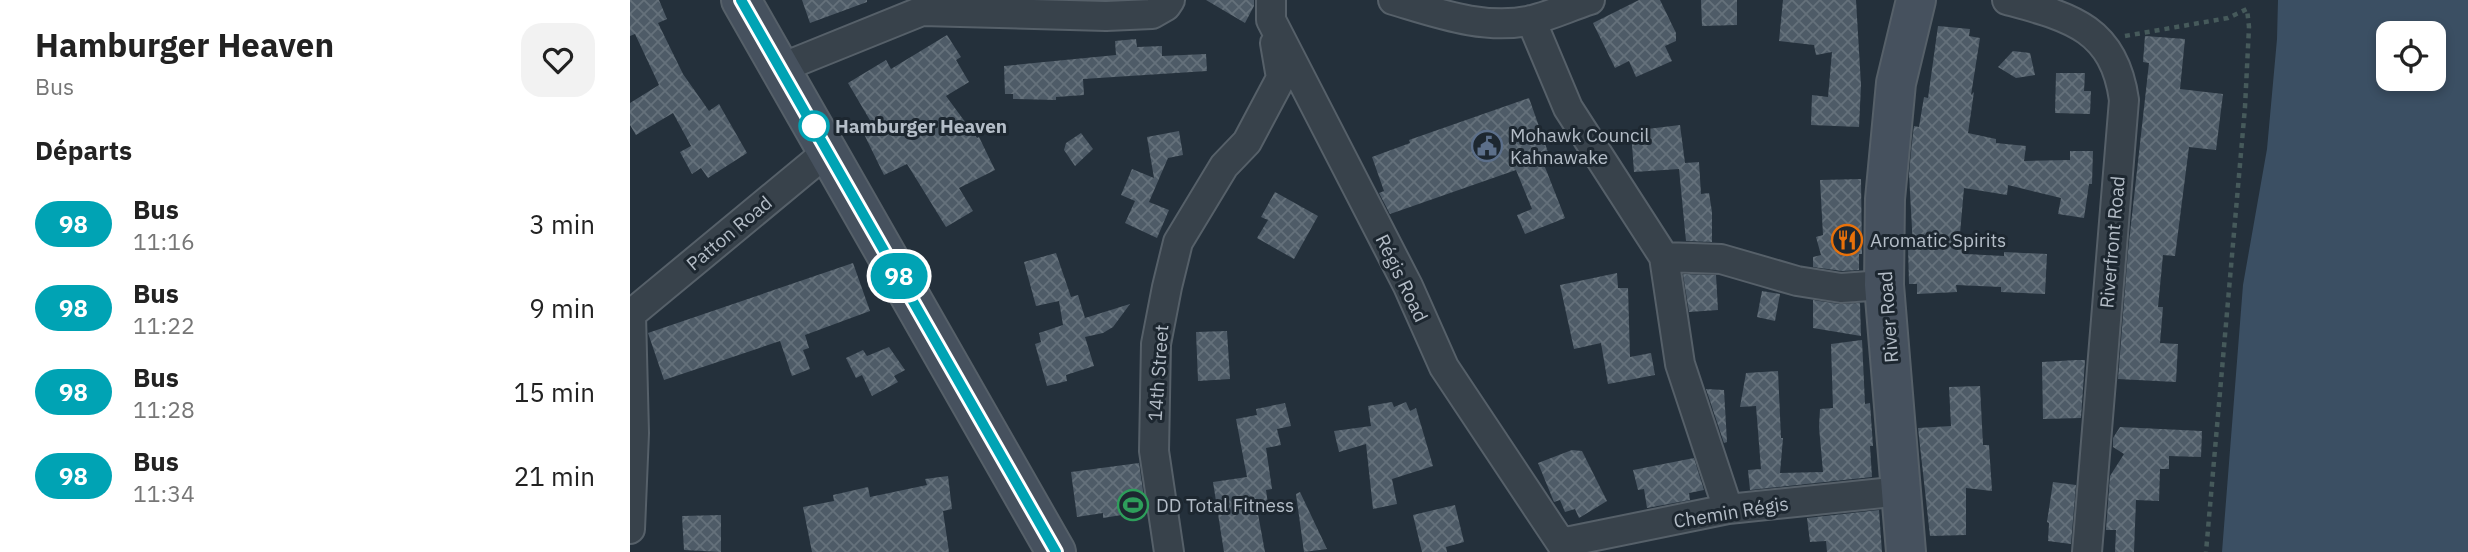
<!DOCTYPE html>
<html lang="fr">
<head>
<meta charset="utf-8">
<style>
  :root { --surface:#fff; --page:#f2f2f2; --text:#222; --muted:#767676 }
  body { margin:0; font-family:"IBM Plex Sans",sans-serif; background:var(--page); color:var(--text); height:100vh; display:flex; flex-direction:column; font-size:26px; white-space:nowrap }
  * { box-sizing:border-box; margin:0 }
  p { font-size:23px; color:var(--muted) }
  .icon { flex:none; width:38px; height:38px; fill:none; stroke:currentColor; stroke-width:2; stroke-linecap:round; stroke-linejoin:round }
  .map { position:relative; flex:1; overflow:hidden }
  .details { display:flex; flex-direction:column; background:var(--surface); width:630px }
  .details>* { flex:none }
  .badge { padding:0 14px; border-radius:23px; font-size:24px; line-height:46px }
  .fabs { position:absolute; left:1746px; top:21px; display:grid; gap:14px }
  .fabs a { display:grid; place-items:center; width:70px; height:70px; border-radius:14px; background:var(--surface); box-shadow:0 4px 10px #0003; font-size:35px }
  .map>.badge { position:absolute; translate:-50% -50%; box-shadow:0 0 0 4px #fff }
  h2 { padding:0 35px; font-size:26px; line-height:63px }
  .round { display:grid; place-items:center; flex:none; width:74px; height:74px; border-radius:21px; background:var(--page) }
  .overview { display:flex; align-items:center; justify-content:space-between; height:119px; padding:0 35px }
  h1 { font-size:33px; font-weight:800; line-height:52px }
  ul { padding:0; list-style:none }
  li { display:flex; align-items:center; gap:21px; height:84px; padding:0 35px }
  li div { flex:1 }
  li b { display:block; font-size:26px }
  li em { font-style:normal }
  li .badge { min-width:77px; font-weight:700; text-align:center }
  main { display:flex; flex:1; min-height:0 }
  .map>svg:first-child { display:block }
  .water { fill:#3b4f63; fill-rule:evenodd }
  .building { fill:url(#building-cross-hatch) }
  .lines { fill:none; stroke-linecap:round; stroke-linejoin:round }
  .street-casing { stroke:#566069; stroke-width:32 }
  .secondary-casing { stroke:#566069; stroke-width:42 }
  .path { stroke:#465a5b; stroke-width:4.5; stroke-dasharray:5 5; stroke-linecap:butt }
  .street { stroke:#38424b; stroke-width:28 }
  .secondary { stroke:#46515e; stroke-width:38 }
  .line-casing { stroke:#fff; stroke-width:16 }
  .line { stroke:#00a3b4; stroke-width:10 }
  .stop-dot { fill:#fff; stroke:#00a3b4; stroke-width:3.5 }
  .labels { text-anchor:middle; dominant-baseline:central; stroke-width:6; stroke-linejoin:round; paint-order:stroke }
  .stop-label { font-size:19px; font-weight:bold; fill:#b4bdc7; stroke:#1d2730; text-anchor:start }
  .poi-label { font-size:19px; fill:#b4bdc7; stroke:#1d2730; text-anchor:start }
  .street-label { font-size:19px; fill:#b4bdc7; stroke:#1d2730 }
</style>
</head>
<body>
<main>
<section class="details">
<div class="overview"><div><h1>Hamburger Heaven</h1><p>Bus</p></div><a class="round"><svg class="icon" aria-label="heart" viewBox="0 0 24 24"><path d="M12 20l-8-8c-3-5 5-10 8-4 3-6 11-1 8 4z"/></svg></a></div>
<h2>Départs</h2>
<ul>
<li><span class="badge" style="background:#00a3b4;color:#fff">98</span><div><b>Bus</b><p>11:16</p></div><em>3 min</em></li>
<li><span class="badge" style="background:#00a3b4;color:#fff">98</span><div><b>Bus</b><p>11:22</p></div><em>9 min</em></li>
<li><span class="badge" style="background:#00a3b4;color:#fff">98</span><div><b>Bus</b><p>11:28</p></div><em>15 min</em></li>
<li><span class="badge" style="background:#00a3b4;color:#fff">98</span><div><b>Bus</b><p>11:34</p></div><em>21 min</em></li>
</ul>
</section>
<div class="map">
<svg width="1838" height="552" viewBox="0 0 1838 552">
  <defs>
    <pattern id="building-cross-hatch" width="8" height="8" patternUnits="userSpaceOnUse" patternTransform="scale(1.75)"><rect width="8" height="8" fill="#4e5b67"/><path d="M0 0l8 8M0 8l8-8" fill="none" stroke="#65717b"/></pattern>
  </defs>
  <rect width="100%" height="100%" fill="#24303b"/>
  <path class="water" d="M1648,0H1838V552H1592L1613,285L1637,149L1647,39ZM1759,33H1804V79H1759Z"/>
  <path class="building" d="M0,0H29L37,19L28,23L53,74L79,111L89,104L117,153L78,178L71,168L62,174L50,152L61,146L43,113L6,135L0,125V103L29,85L5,34L0,36Z
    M172,0H237V2L180,23Z
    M576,0H624V6L615,23Z
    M1009,0H1030L1046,33V41L1035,46L1042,61L1006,77L999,61L985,68L963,23Z
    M1071,0H1107V25L1072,26Z
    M1153,0H1226L1231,85L1229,127L1181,125L1182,95L1198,97L1202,52L1186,55L1184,45L1149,41Z
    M1308,26L1340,29L1339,36L1350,38L1341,95L1344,92L1338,133L1366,139V143L1396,146L1394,161L1440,160V151H1463L1462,184H1459L1454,218L1428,214L1431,198L1378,185L1377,195L1334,188L1329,245L1336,244V254L1374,256V252L1417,254L1415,294L1371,292V287L1326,285L1327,292L1287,294V284H1279L1278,247H1283L1279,174L1282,142L1284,126L1289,127L1294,97L1298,98Z
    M317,35L331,57L326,60L339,82L316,96L347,138L349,137L365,170L329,188L343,211L316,227L277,164L254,175L233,132L244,127L218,83L256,60L261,69Z
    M1515,36L1555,39L1550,89L1593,94L1586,150L1559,147L1545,256L1533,255L1528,307H1533L1530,343L1548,344L1546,382L1488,379L1498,251L1519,63L1513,62Z
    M506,39L507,47L532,46V56L576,54L577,71L453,79L454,95L426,97V100L383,99V94H375L374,66L486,55L485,41Z
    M1383,51L1400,53L1405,75L1386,78L1368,67Z
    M1426,73H1455L1454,91H1461L1460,114L1425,113Z
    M899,98L919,155L911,157L935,218L895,234L887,215L902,209L886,170L760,214L749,193L754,191L742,157L780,143L779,140Z
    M1050,125L1055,163L1069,162L1071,194L1079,193L1082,212V242L1056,241L1049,169L1004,172L1001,131Z
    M549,131L553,155L538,158L519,202L539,210L527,238L495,223L505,201L491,195L502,169L524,178L517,137Z
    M451,133L463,149L445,166L434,150L436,143Z
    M1231,179L1232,254H1229V270L1212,271L1183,267V257L1191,255L1186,237L1193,235L1190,180Z
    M645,192L688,216L664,259L627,238L638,220L631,217Z
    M426,253L441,297L448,295L455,318L500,304L483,327L473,333L455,337L464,366L436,375L437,381L417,386L405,344L411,342L409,333L433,325L429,301L406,306L394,262Z
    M223,263L240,311L175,335L179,348L173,350L180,369L162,376L150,341L34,380L18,333Z
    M987,273L988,288H998L1000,357L1021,353L1025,375L978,384L971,343L944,349L930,285Z
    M1053,274L1086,275L1088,310L1059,312Z
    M1132,291L1150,294L1145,321L1127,317Z
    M1183,300L1209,304L1230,303L1231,336L1183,328Z
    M597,331L600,379L568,381L566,332Z
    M1232,340L1235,404L1240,403L1243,446H1240L1242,477L1120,490L1118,470L1131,469L1126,406L1110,407L1116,373L1148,371L1151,438H1153L1150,473L1193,472L1189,427L1190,409L1203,408L1201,344Z
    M259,347L275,370L264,376L268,382L242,396L232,375L226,378L216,358L233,350L237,356Z
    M1446,360H1455L1451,418L1413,419L1412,362Z
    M1350,386L1353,445H1359L1362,491L1336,488V535L1300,536L1288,428L1321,426L1319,387Z
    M1076,389L1094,390L1097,442L1094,443Z
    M762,402L764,407L776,402L780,411L786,408L803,466L762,479L767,504L743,509L736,444L709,452L704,431L741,426L738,406Z
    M655,403L661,426L647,429L651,445L636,448L642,489L636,490L639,511L628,514L635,552H594L583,482L617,477L606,419L627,415L626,409Z
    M1490,427L1572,431L1571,457L1539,456V469H1530L1529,501L1506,500L1504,552H1485L1486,530H1476L1480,476L1494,454L1483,447V438Z
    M942,450L952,451L977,501L949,518L945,509L935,512L930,500L924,502L908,463Z
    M1064,458L1074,490L1059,493L1060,500L1017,508L1014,489L1008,490L1003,470Z
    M509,463L516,511L473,518V513L447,517L441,472Z
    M318,476L322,509L313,511L319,552H182L173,507L204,501L203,495L238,487L240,497L297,485L295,479Z
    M1423,482L1446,485L1441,544L1418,541L1419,523L1417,522Z
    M670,492L697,549L674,552L666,494Z
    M825,505L834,542L816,547L817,552H792L783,515Z
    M1249,510L1252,552H1197L1196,541L1180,542L1177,518Z
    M91,515V552L54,550L52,516Z"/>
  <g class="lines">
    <g class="street-casing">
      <path id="street" d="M641,0V20L778,286L814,367L931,543
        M763,0C807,13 856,31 902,20C922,15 941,6 960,0
        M1377,0C1439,17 1484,27 1494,100L1457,552
        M901,20L938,108L1034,257L1050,364L1098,509
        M151,68L292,11L476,16L522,14L536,6L540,0
        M1034,257L1091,259L1167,281L1211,288L1254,285
        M0,315L198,151
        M0,529L4,433L1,315
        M931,543L1098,509L1272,491
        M539,552L524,451L526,344L537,287L548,242L594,166L617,142L651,78L645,43"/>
    </g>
    <g class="secondary-casing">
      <path id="secondary" d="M111,0L426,552
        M1276,552L1254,285L1255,199L1266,83L1286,0"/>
    </g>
    <path class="path" d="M1495,36L1598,18L1617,9L1619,27L1615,107L1576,552"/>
    <use href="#street" class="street"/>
    <use href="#secondary" class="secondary"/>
  </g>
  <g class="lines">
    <g class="line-casing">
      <path id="line" d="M111,0L426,552"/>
    </g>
    <use href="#line" class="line"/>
  </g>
  <defs>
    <g id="civic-ring" transform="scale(1.575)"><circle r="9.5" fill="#1d2730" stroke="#5c6f8a" stroke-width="1.5"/><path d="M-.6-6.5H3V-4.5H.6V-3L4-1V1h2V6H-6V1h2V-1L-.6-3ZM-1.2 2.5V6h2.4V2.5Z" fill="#5c6f8a"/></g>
    <g id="restaurant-ring" transform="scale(1.575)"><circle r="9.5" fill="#1d2730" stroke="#e8710a" stroke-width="1.5"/><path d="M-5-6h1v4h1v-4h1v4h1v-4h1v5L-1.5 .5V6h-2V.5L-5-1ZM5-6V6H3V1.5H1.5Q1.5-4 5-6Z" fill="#e8710a"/></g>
    <g id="stadium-ring" transform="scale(1.575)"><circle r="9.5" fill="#1d2730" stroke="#2e9e5b" stroke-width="1.5"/><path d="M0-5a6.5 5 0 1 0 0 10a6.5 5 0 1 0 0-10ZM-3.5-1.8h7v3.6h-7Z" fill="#2e9e5b"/></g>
  </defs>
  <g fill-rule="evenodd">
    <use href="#civic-ring" x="857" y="146"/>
    <use href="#restaurant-ring" x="1217" y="240"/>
    <use href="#stadium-ring" x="503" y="505"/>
  </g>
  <circle class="stop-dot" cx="184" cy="126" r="14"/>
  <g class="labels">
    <g class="stop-label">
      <text x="205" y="126">Hamburger Heaven</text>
    </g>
    <g class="poi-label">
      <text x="880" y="135">Mohawk Council<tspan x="880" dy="22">Kahnawake</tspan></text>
      <text x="1240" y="240">Aromatic Spirits</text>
      <text x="526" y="505">DD Total Fitness</text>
    </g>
    <g class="street-label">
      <text transform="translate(99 233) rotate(-40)">Patton Road</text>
      <text transform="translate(1482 242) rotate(-85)">Riverfront Road</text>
      <text transform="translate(772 278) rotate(64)">Régis Road</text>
      <text transform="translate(1258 317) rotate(-94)">River Road</text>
      <text transform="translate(528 373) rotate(-86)">14th Street</text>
      <text transform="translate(1101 512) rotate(-9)">Chemin Régis</text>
    </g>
  </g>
</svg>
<div class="fabs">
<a><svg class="icon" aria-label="locate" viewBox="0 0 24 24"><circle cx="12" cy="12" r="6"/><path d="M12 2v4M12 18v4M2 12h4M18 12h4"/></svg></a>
</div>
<b class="badge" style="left:269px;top:276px;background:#00a3b4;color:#fff">98</b>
</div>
</main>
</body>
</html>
